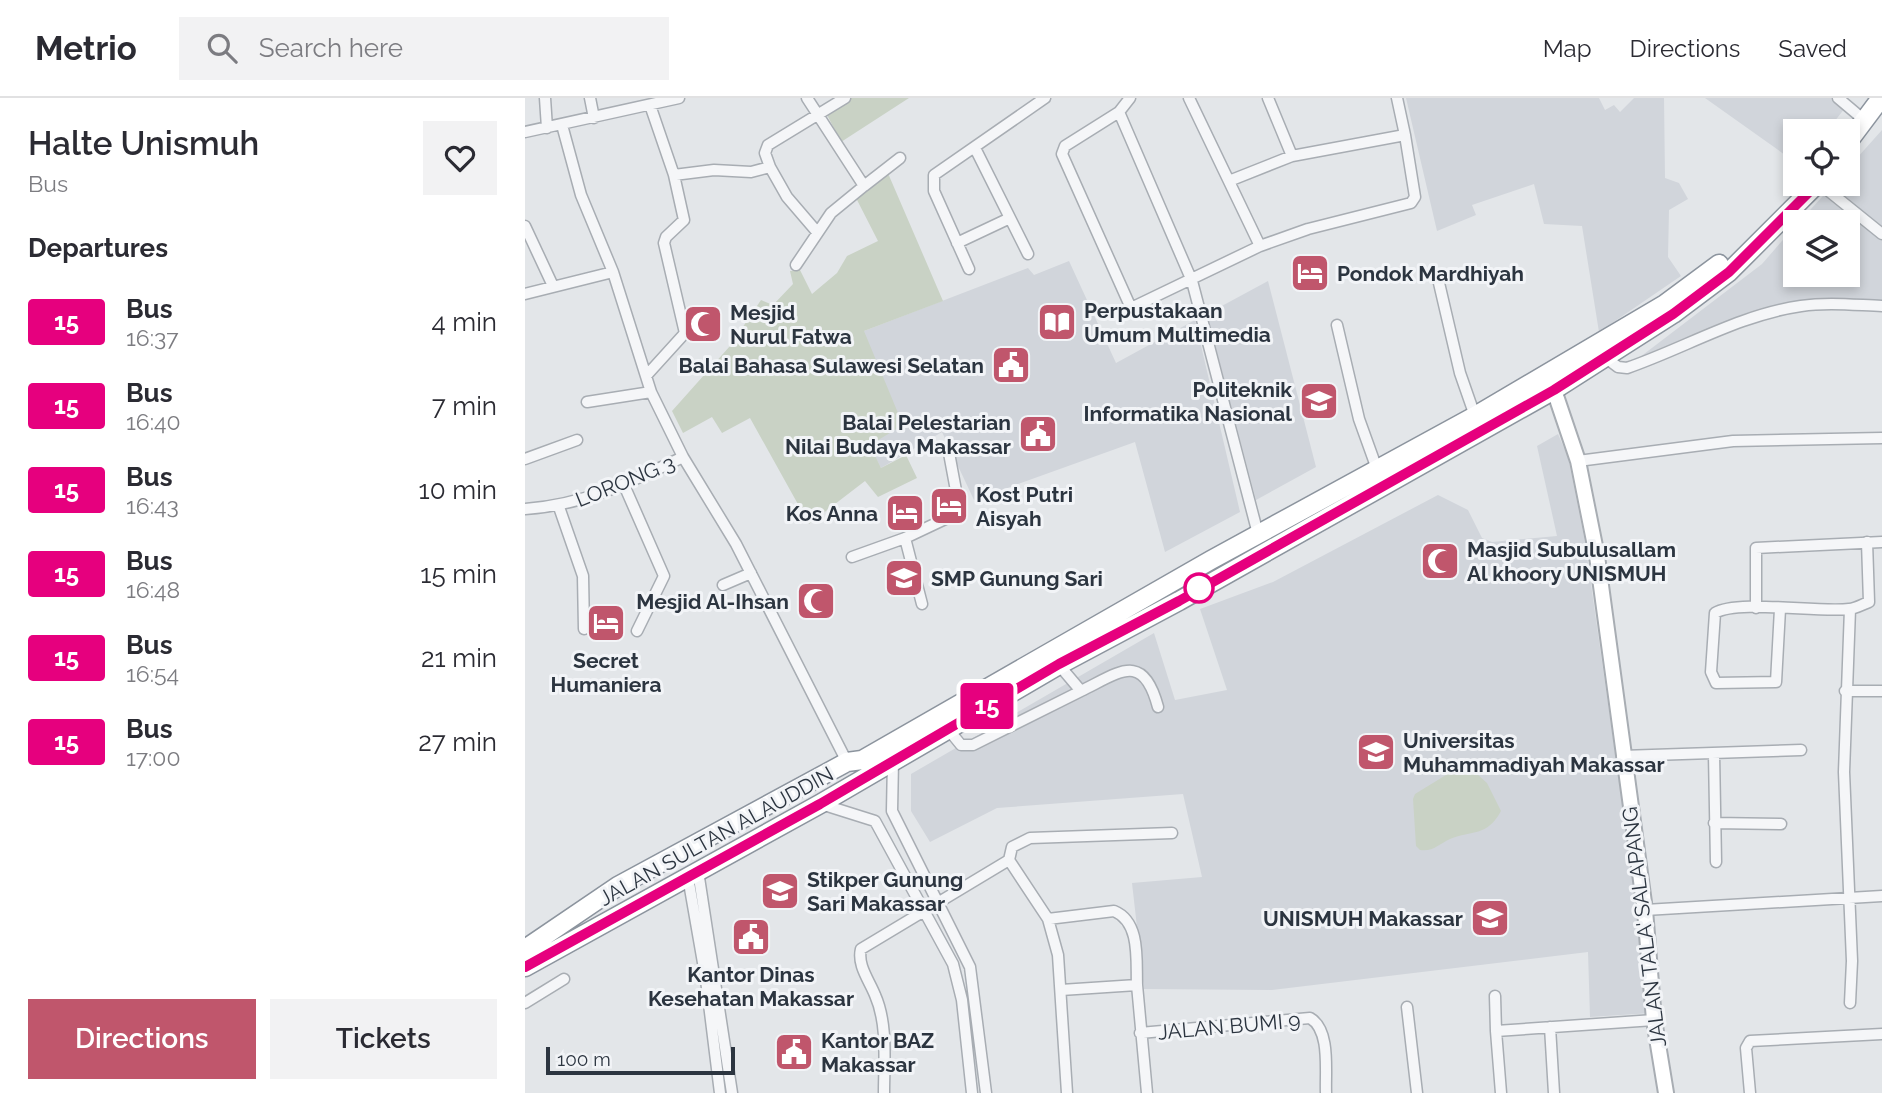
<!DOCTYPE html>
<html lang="en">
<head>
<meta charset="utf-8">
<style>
  :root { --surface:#fff; --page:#f2f2f3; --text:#2b2b33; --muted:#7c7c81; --line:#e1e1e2; --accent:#c0566c }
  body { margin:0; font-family:Raleway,sans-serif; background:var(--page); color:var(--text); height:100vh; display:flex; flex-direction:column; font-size:26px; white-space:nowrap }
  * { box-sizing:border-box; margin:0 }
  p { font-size:23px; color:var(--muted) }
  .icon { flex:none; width:38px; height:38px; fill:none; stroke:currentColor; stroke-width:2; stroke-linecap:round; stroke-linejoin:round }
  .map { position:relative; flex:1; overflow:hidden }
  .details { display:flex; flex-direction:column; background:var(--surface); width:525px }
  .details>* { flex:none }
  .badge { padding:0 14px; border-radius:5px; font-size:24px; line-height:46px }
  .buttons { position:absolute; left:1258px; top:21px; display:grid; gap:14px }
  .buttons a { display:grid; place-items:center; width:77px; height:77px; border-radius:0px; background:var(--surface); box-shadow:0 4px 10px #0003; font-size:35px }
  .scale { position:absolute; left:21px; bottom:18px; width:189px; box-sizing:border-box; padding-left:7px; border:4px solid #2c3540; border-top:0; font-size:19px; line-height:24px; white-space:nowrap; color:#2c3540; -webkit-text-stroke:5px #f2f4f7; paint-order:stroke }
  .map>.badge { position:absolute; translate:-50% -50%; box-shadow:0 0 0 4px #fff }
  h2 { padding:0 28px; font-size:26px; line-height:63px }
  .round { display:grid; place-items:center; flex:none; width:74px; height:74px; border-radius:0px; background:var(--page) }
  .overview { display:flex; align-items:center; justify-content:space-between; height:119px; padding:0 28px }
  h1 { font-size:33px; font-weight:600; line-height:52px }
  .primary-button { display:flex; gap:14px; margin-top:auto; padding:14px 28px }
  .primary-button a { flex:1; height:80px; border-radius:0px; background:var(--accent); color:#fff; font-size:28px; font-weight:600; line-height:80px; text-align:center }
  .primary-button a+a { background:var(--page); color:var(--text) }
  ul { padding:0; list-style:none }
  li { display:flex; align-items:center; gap:21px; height:84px; padding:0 28px }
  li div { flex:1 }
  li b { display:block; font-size:26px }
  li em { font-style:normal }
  li .badge { min-width:77px; font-weight:700; text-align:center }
  header { display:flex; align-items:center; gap:42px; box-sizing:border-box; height:98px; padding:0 35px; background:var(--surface); border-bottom:2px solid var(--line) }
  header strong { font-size:33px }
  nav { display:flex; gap:38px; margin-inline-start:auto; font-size:24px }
  .search { width:490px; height:63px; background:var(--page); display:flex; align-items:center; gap:18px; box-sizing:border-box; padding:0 24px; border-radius:0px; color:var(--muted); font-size:26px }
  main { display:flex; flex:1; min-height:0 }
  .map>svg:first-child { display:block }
  .built { fill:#d1d5db }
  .green { fill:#c9d2c5 }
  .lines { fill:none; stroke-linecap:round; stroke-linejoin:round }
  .street-casing { stroke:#a8adb3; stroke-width:13 }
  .secondary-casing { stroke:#a8adb3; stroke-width:18 }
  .highway-casing { stroke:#8c949e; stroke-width:21 }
  .street { stroke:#f5f6f8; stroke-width:10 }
  .secondary { stroke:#fff; stroke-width:14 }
  .highway { stroke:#fff; stroke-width:18 }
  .line-casing { stroke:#fff; stroke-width:16 }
  .line { stroke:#e6007e; stroke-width:10 }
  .stop-dot { fill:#fff; stroke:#e6007e; stroke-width:3.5 }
  .labels { text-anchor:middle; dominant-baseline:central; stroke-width:6; stroke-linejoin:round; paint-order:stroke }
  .poi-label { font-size:21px; font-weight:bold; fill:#2c3540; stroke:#f2f4f7; text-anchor:start }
  .street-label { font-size:21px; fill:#2c3540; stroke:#f2f4f7 }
</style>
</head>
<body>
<header>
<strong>Metrio</strong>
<div class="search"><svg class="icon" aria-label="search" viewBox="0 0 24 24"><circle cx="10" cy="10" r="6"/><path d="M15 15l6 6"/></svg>Search here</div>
<nav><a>Map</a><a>Directions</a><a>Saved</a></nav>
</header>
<main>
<section class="details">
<div class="overview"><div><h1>Halte Unismuh</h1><p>Bus</p></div><a class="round"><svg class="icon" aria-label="heart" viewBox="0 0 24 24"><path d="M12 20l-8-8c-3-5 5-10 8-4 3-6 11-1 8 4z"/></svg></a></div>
<h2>Departures</h2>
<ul>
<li><span class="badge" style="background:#e6007e;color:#fff">15</span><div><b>Bus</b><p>16:37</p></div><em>4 min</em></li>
<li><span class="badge" style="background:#e6007e;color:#fff">15</span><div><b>Bus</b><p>16:40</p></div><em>7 min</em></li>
<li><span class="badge" style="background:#e6007e;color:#fff">15</span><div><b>Bus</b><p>16:43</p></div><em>10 min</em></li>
<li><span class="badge" style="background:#e6007e;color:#fff">15</span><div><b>Bus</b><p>16:48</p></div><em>15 min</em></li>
<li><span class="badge" style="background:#e6007e;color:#fff">15</span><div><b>Bus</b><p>16:54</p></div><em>21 min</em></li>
<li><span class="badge" style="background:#e6007e;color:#fff">15</span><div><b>Bus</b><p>17:00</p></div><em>27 min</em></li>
</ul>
<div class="primary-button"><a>Directions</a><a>Tickets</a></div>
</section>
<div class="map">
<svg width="1357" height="995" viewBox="0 0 1357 995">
  <rect width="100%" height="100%" fill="#e3e6e9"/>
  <path class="built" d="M881,0H1074L1080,12L1089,7L1095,14L1109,0H1139L1140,80L1154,85L1163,101L1144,112L1143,159L1156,178L1074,234L1057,128L1019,126L1009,86L947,107L951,117L912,133Z
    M1180,0H1306L1320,10L1302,33H1270V64Z
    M1357,32V206L1279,203L1241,209L1102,269L1237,166L1270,128V177H1323V124H1274L1309,86H1323V70Z
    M544,163L591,265L670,222L715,414L640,454L610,344L449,402L417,334L356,370L344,346L339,233L503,170L509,177Z
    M743,183L791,369L731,402L682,216Z
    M1033,336L1043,359L1060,444L1127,915L1065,919L1063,854L747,892L619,891L607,785L677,779L658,696L472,710L405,744L386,713V676L629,535L650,602L702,592L675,511L748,484L913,397L943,412L957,440L967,444L1032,438L1012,348Z"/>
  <path class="green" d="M316,0H384L316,44L299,11Z
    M362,73L418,203L339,233L378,327L345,347L356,370L381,357L392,380L353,399L340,383L284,426L225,320L197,335L187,319L158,335L147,313L205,248L236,202L248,207L268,186L265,173L275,172L287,196L312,175L322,158L353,143L330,98Z
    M942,667L962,685L976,713C962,739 947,732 925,741C914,746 908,754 895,752L891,748L888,701L890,696L934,669Z"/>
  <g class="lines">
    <g class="street-casing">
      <path id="street" d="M20,0L22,30
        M65,0L69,20
        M605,0L594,14L540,48L537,56L606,210L735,148L783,131L886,105L890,99L880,37
        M664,0L735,148
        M743,0L767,58
        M1313,0L1332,16
        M125,7L149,77L189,72L226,74L245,69L240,55L243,47L320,0
        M594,14L667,183L733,436
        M37,27L56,97L88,174L126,294L158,359L211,446L322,664
        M0,34L154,0
        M450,50L503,156
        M245,69L262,99L292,134
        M704,83L767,58L880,37L872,0
        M1295,86L1357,136
        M339,88L375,60
        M0,128L28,188
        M432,145L485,120
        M271,167L306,115L339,88L282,0
        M444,171L409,93V77L520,0
        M914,185L935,275L950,318
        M0,196L88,174
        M812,227L834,321L852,371
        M1081,260L1093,269L1102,270C1160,250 1214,217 1276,208C1303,204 1329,207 1357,208
        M121,278L160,235L139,145L141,139L159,122L149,77
        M62,304L126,294
        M0,361L52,342
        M1053,363L1208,343L1357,340
        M99,387L139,478L112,533
        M34,409L58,478L59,531
        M0,411C59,407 106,384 158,359
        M380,440L397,506
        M327,459L380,440L435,414L424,355
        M198,487L226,475
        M1231,510V450L1357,444
        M1255,511L1251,584L1191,585L1186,574L1190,515C1212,501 1294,515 1324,511C1330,511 1338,506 1344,504L1342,444
        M1325,511L1319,674L1327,863L1325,905
        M534,567L556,593C595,574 618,553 633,609
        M1320,593H1357
        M423,631L436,647H448L556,593
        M1189,656L1191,764
        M1097,658L1276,652
        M368,663L367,713L445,869L461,995
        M296,706L350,723L428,866L437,902L447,995
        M1189,725L1256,726
        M173,773L207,995
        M163,779L181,882L195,995
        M1120,812L1357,798
        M523,821L589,813C616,824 611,863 612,887
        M536,892L612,887L622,995
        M970,898L971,933
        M0,905L39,881
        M882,909L892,995
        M1025,929L1029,995
        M615,935L785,920C806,932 800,974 801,995
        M359,995C359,964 363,926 350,897C344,882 332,867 336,851L484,762
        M542,995L533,857L523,821L484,762L487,749L505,740L647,735
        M976,995L971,933L1129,922
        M1225,995L1221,950L1225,943L1357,936"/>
    </g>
    <g class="secondary-casing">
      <path id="secondary" d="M1029,292L1053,363L1072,458L1120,812L1129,922L1141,995"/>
    </g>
    <g class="highway-casing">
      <path id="highway" d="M1323,44L1356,0
        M0,851L93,788L322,664L337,662L686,462L950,318L1140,206L1194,166
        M0,869L295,706L534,567L654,503L1029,292L1148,216L1204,174L1292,86"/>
    </g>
    <use href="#street" class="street"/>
    <use href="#secondary" class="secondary"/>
    <use href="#highway" class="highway"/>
  </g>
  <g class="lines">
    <g class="line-casing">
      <path id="line" d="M0,869L295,706L534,566L654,503L1029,292L1148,216L1204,174L1292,86"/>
    </g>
    <use href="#line" class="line"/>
  </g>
  <defs>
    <g id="hotel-square" transform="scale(2.0125)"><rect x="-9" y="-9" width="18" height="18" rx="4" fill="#c0566c" stroke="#f2f4f7"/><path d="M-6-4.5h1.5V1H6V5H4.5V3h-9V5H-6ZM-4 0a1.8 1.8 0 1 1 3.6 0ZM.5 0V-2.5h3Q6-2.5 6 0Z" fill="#fff"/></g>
    <g id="library-square" transform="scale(2.0125)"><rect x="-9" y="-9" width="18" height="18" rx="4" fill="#c0566c" stroke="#f2f4f7"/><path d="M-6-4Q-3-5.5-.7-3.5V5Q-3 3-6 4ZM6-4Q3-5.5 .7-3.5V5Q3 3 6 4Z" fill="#fff"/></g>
    <g id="mosque-square" transform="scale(2.0125)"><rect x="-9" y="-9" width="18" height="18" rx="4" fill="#c0566c" stroke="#f2f4f7"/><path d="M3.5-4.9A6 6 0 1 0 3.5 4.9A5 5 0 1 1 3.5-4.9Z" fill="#fff"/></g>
    <g id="civic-square" transform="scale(2.0125)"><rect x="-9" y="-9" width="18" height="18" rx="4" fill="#c0566c" stroke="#f2f4f7"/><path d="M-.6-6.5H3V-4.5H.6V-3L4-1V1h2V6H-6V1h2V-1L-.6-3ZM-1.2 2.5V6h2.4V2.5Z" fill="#fff"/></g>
    <g id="university-square" transform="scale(2.0125)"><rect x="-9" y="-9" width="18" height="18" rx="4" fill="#c0566c" stroke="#f2f4f7"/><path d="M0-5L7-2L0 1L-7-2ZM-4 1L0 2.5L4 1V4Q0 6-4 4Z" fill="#fff"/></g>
    <g id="school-square" transform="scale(2.0125)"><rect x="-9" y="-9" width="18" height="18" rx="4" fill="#c0566c" stroke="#f2f4f7"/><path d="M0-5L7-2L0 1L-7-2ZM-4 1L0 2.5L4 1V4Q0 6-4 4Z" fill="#fff"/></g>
  </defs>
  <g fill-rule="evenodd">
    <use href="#hotel-square" x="785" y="175"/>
    <use href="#library-square" x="532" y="224"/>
    <use href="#mosque-square" x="178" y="226"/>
    <use href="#civic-square" x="486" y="267"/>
    <use href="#university-square" x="794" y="303"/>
    <use href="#civic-square" x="513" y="336"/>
    <use href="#hotel-square" x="424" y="408"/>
    <use href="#hotel-square" x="380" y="415"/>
    <use href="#mosque-square" x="915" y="463"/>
    <use href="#university-square" x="379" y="480"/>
    <use href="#mosque-square" x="291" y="503"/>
    <use href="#hotel-square" x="81" y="525"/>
    <use href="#university-square" x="851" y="654"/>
    <use href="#university-square" x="255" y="793"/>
    <use href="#school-square" x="965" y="820"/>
    <use href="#civic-square" x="226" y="839"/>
    <use href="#civic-square" x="269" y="954"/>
  </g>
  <circle class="stop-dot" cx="674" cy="490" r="14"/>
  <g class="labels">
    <g class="poi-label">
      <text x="812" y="175">Pondok Mardhiyah</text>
      <text x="559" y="212">Perpustakaan<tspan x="559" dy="24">Umum Multimedia</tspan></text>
      <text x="205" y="214">Mesjid<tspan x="205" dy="24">Nurul Fatwa</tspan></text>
      <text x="459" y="267" text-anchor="end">Balai Bahasa Sulawesi Selatan</text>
      <text x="767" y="291" text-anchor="end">Politeknik<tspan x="767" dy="24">Informatika Nasional</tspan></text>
      <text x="486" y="324" text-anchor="end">Balai Pelestarian<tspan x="486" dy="24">Nilai Budaya Makassar</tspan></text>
      <text x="451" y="396">Kost Putri<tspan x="451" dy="24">Aisyah</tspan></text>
      <text x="353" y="415" text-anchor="end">Kos Anna</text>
      <text x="942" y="451">Masjid Subulusallam<tspan x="942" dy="24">Al khoory UNISMUH</tspan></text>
      <text x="406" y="480">SMP Gunung Sari</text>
      <text x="264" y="503" text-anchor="end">Mesjid Al-Ihsan</text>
      <text x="81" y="562" text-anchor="middle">Secret<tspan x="81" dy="24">Humaniera</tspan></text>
      <text x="878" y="642">Universitas<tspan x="878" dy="24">Muhammadiyah Makassar</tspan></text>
      <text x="282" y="781">Stikper Gunung<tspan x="282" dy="24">Sari Makassar</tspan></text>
      <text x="938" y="820" text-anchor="end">UNISMUH Makassar</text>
      <text x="226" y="876" text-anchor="middle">Kantor Dinas<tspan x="226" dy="24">Kesehatan Makassar</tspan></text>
      <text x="296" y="942">Kantor BAZ<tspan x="296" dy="24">Makassar</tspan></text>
    </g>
    <g class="street-label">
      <text transform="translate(100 383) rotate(-22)">LORONG 3</text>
      <text transform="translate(191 738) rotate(-29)">JALAN SULTAN ALAUDDIN</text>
      <text transform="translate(1119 829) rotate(-97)">JALAN TALA' SALAPANG</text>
      <text transform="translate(704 928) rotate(-5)">JALAN BUMI 9</text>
    </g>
  </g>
</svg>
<div class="buttons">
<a><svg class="icon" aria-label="locate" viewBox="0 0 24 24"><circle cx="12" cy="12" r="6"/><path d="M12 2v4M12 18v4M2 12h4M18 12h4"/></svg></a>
<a><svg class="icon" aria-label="layers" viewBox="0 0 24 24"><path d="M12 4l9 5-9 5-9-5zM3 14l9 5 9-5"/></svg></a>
</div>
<div class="scale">100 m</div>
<b class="badge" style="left:462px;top:608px;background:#e6007e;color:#fff">15</b>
</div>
</main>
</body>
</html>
